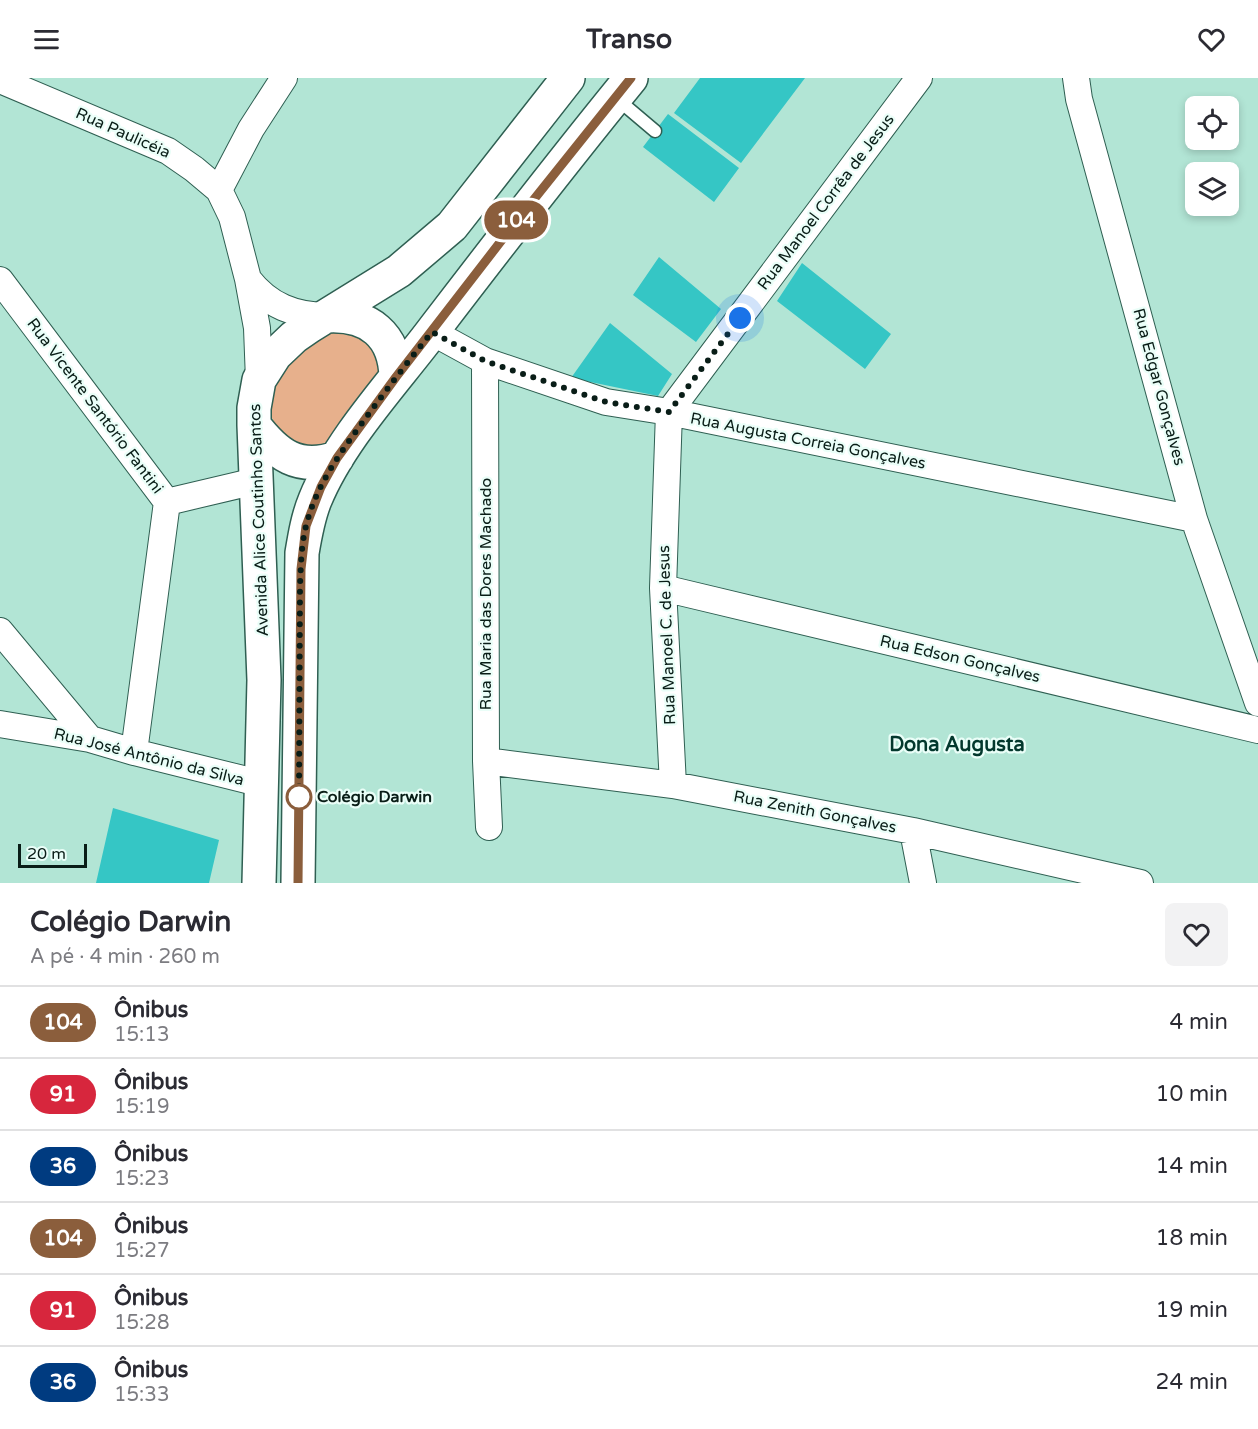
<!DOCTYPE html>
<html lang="pt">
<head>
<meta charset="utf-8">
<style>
  :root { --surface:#fff; --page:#f2f2f3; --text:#2b2b33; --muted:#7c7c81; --line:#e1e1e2 }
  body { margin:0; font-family:"Varela Round",sans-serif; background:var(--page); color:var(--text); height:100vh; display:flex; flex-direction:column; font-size:22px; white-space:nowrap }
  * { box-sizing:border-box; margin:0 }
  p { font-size:20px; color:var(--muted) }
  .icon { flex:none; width:33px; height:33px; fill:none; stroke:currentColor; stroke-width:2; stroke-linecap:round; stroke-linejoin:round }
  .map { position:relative; height:805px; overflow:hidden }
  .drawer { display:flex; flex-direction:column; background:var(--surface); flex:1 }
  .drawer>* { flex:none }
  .badge { padding:0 12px; border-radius:20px; font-size:21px; line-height:39px }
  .controls { position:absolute; left:1185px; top:18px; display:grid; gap:12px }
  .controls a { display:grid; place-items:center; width:54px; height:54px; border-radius:9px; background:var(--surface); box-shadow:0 3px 9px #0003; font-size:30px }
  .scale { position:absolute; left:18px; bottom:15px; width:69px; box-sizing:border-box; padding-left:6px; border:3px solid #091d17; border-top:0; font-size:16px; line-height:21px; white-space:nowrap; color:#091d17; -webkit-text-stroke:4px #eafef8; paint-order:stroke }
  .you { position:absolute; width:30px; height:30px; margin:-15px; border:4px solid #fff; border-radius:50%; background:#1a73e8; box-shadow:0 0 0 9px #1a73e833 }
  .map>.badge { position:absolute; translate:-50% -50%; box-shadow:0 0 0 3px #fff }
  .round { display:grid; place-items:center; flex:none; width:63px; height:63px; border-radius:9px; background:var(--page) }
  .overview { display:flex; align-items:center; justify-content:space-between; height:102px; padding:0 30px }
  h1 { font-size:28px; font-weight:700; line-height:45px }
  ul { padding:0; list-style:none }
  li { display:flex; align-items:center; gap:18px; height:72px; padding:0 30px; border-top:2px solid var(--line) }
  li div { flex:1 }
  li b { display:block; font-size:22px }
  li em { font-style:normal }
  li .badge { min-width:66px; font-weight:700; text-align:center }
  header { display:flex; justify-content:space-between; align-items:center; height:78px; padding:0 30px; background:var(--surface); font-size:27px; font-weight:700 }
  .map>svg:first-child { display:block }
  .green { fill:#e7b08c }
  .building { fill:#35c6c5 }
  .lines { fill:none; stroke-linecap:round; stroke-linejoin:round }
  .service-casing { stroke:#2f5f52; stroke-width:15 }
  .minor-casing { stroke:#2f5f52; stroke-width:28 }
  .secondary-casing { stroke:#2f5f52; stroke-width:36 }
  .service { stroke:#fff; stroke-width:12 }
  .minor { stroke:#fff; stroke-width:26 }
  .secondary { stroke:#fff; stroke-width:33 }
  .line-casing { stroke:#fff; stroke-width:14 }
  .line { stroke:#8b5e3c; stroke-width:9 }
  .walk { stroke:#091d17; stroke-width:6; stroke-dasharray:0 10.8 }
  .stop-dot { fill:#fff; stroke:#8b5e3c; stroke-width:3 }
  .labels { text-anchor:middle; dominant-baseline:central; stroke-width:4.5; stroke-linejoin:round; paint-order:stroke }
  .street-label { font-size:16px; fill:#091d17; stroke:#eafef8 }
  .stop-label { font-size:16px; font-weight:bold; fill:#091d17; stroke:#eafef8; text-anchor:start }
  .quarter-label { font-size:20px; font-weight:bold; fill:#03382d; stroke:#eafef8 }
</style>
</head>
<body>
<header><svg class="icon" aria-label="menu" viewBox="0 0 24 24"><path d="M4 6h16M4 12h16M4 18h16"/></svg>Transo<svg class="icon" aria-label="heart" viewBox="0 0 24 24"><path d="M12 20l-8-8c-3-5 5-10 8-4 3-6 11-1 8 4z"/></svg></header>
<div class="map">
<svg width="1258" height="805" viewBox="0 0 1258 805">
  <rect width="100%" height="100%" fill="#b2e5d5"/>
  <path class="green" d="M353,252L382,277L378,300L340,356L321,368L311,370L295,365L277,350L271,338L270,313L280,290L324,257L336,253Z"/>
  <path class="building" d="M700,0H805L741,85L674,35Z
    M668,36L739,90L714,124L643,69Z
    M659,179L721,231L696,264L633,217Z
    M802,185L891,256L865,291L777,223Z
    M610,245L672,296L658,318L571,300Z
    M113,730L219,762L209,805H96Z"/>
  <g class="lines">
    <g class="service-casing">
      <path id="service" d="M616,20L655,53"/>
    </g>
    <g class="minor-casing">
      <path id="minor" d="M1076,0L1079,21L1194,441L1258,625
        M0,2L168,73L194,91L219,112L232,139L248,201L257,250L259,302
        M219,112L251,51L284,0
        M248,201C269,228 295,238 328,238
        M0,202L167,424L134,674
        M432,254L485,283L606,324L669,334L1194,441
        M485,283L486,683L489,749
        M167,424L256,403
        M663,510L1258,652
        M0,553L90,661
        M0,646L90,661L134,674L263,706
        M486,683L673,707L913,753L1140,805
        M673,707L663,510L669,334L919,0
        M913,753L923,805"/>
    </g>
    <g class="secondary-casing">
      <path id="secondary" d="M328,238C369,236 395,257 396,299
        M254,347C277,377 298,393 337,380
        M259,805L264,602L254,347V330L259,302L275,277L294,259L310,248L399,193L452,148L568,0
        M298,805L302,475C305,457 308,439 315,422C340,361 395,303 434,251C499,166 564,82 631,0"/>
    </g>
    <use href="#service" class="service"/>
    <use href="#minor" class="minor"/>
    <use href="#secondary" class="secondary"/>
  </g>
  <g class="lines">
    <g class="line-casing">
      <path id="line" d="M298,805L301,491L306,448L321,409L337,380L396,299L515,145L631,0"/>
    </g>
    <use href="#line" class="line"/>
    <path class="walk" d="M299,719L300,507C301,488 301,468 306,448C316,407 341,374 365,341C387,311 409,282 432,254L485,283L606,324L669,334L740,240"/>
  </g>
  <circle class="stop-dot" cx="299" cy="719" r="12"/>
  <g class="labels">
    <g class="street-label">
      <text transform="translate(123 55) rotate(24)">Rua Paulicéia</text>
      <text transform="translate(826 124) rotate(-53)">Rua Manoel Corrêa de Jesus</text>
      <text transform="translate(1159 309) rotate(75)">Rua Edgar Gonçalves</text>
      <text transform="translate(95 328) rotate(53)">Rua Vicente Santório Fantini</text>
      <text transform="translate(808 363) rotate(11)">Rua Augusta Correia Gonçalves</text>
      <text transform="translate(259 442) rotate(-92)">Avenida Alice Coutinho Santos</text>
      <text transform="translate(486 516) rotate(-90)">Rua Maria das Dores Machado</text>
      <text transform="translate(667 557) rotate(-92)">Rua Manoel C. de Jesus</text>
      <text transform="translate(960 581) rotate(13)">Rua Edson Gonçalves</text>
      <text transform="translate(149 679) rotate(14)">Rua José Antônio da Silva</text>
      <text transform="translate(815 734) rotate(11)">Rua Zenith Gonçalves</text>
    </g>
    <g class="stop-label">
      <text x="317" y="719">Colégio Darwin</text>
    </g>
    <g class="quarter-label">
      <text x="957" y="667">Dona Augusta</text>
    </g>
  </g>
</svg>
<div class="controls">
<a><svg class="icon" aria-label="locate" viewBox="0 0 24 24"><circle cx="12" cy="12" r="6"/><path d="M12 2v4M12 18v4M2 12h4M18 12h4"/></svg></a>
<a><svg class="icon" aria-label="layers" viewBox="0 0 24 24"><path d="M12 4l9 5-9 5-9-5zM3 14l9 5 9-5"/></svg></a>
</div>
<div class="scale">20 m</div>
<div class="you" style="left:740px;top:240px"></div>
<b class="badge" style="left:516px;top:142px;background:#8b5e3c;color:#fff">104</b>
</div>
<section class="drawer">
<div class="overview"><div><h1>Colégio Darwin</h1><p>A pé · 4 min · 260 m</p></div><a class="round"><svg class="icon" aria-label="heart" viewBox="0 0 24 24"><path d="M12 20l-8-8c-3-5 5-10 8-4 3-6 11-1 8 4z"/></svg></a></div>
<ul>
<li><span class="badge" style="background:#8b5e3c;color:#fff">104</span><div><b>Ônibus</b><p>15:13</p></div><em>4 min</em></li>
<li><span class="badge" style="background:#d7263d;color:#fff">91</span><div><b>Ônibus</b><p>15:19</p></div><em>10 min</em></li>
<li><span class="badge" style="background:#003b80;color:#fff">36</span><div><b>Ônibus</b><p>15:23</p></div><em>14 min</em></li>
<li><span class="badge" style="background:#8b5e3c;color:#fff">104</span><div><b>Ônibus</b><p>15:27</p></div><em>18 min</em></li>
<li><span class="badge" style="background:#d7263d;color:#fff">91</span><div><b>Ônibus</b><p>15:28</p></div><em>19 min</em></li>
<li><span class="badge" style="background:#003b80;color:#fff">36</span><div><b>Ônibus</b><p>15:33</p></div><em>24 min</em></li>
</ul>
</section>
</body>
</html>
